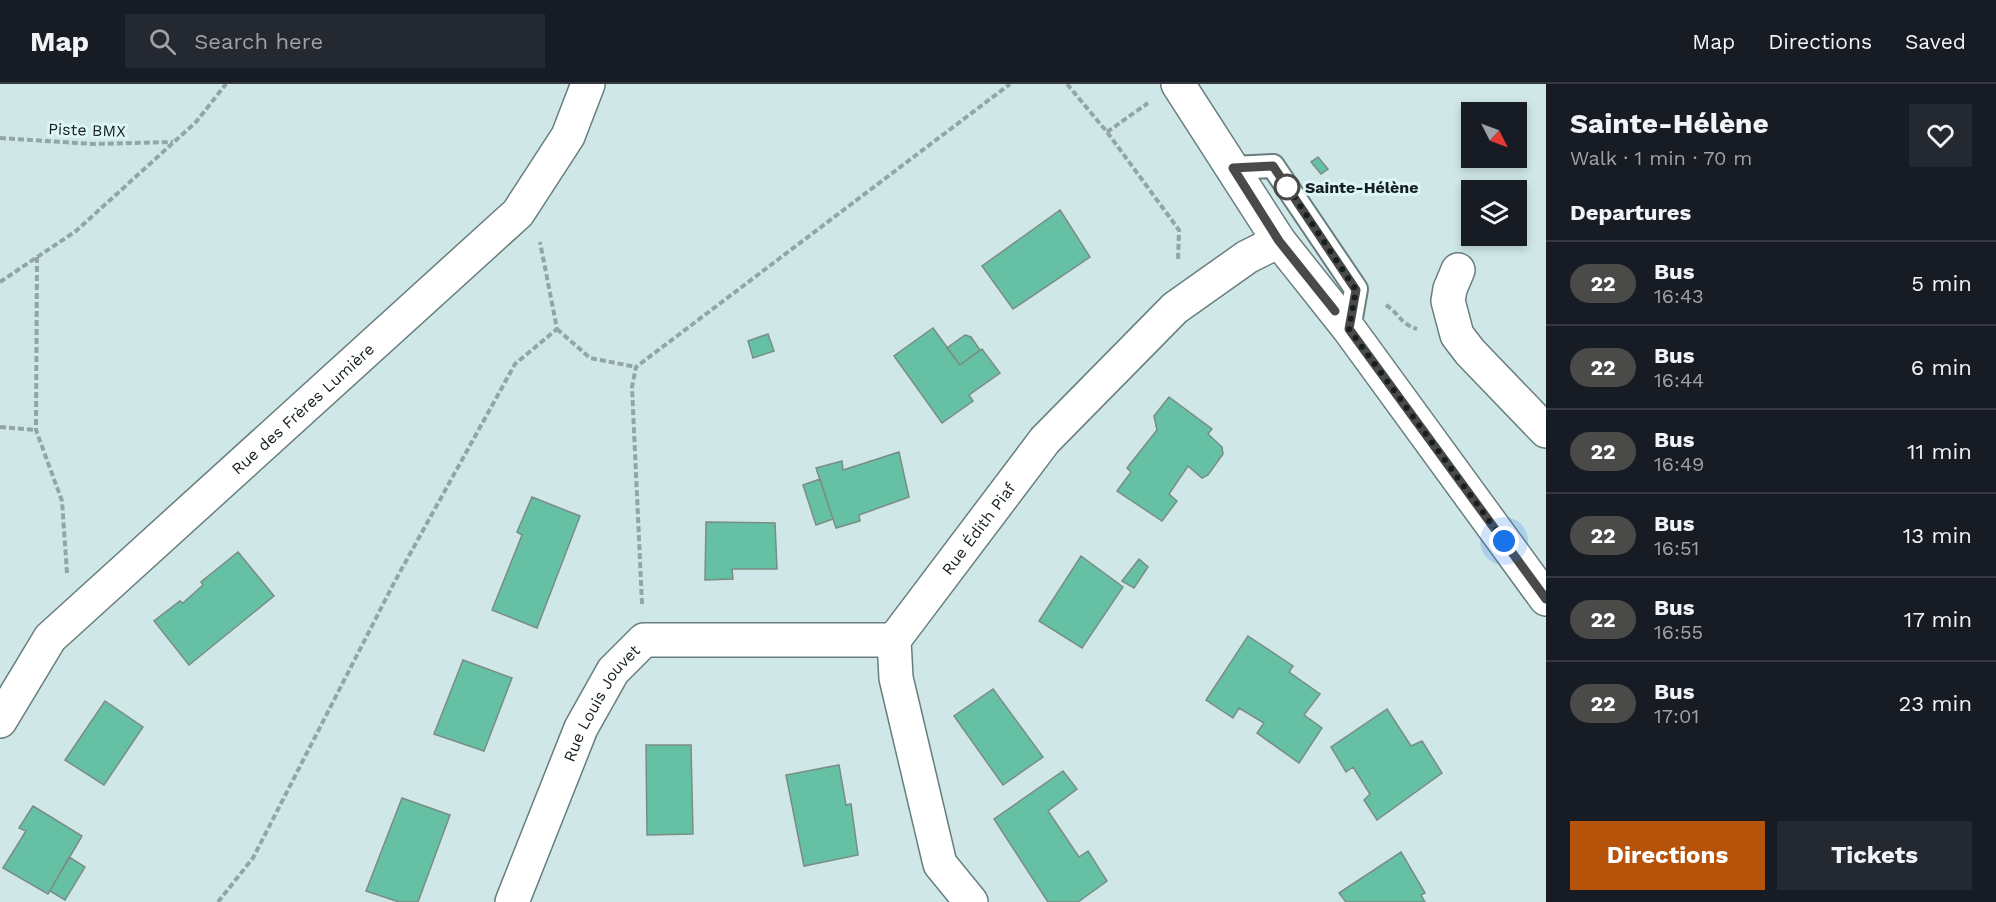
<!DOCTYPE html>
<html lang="en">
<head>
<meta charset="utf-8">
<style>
  :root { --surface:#171b24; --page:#242831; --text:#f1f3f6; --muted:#9ea1a6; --line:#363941; --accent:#b45309 }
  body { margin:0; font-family:"Work Sans",sans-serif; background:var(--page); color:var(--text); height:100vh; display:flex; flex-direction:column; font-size:22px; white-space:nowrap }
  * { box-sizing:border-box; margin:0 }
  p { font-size:20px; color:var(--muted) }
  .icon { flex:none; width:33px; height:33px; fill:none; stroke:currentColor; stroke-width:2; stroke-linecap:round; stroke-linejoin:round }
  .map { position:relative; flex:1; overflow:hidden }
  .details { display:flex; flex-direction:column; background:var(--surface); width:450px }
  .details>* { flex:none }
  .badge { padding:0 12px; border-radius:20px; font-size:21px; line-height:39px }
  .needle { width:39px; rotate:132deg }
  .tools { position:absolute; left:1461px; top:18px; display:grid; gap:12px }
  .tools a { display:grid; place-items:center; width:66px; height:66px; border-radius:0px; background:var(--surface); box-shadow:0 3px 9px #0003; font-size:30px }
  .you { position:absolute; width:30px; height:30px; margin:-15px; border:4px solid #fff; border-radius:50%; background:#1a73e8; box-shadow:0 0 0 9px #1a73e833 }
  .map>.badge { position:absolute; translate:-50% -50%; box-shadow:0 0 0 3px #fff }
  h2 { padding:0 24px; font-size:22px; line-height:54px }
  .round { display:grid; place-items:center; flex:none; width:63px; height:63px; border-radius:0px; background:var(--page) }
  .summary { display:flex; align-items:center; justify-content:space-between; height:102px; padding:0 24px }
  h1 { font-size:28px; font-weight:700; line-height:45px }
  .action { display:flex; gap:12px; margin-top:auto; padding:12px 24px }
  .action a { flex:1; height:69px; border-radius:0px; background:var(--accent); color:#fff; font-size:24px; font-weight:700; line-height:69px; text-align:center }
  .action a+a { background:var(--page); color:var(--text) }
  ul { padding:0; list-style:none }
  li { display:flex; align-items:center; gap:18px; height:84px; padding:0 24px; border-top:2px solid var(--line) }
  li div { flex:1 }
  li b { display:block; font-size:22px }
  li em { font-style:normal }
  li .badge { min-width:66px; font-weight:700; text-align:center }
  header { display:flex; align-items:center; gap:36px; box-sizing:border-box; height:84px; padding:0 30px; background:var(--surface); border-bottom:2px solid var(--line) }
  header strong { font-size:28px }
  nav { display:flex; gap:33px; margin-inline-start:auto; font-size:21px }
  .search { width:420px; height:54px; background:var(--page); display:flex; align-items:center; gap:15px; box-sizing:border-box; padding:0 21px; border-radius:0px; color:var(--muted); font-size:22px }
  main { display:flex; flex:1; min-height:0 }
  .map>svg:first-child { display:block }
  .building { fill:#66c1a4; stroke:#798c85; stroke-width:1.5 }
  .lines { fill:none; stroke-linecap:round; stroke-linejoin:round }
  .service-casing { stroke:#687e7e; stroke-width:26 }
  .minor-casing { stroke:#687e7e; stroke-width:36 }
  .secondary-casing { stroke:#687e7e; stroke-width:36 }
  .path { stroke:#93a5a6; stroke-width:4; stroke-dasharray:6 3; stroke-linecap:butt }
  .service { stroke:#fff; stroke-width:22 }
  .minor { stroke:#fff; stroke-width:33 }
  .secondary { stroke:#fff; stroke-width:33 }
  .line-casing { stroke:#fff; stroke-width:14 }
  .line { stroke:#4a4a49; stroke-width:9 }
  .walk { stroke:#172020; stroke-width:6; stroke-dasharray:0 10.8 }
  .stop-dot { fill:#fff; stroke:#4a4a49; stroke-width:3 }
  .labels { text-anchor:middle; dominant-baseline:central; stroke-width:6; stroke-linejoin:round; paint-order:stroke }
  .street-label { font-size:16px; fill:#172020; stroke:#ddf5f6 }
  .stop-label { font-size:16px; font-weight:bold; fill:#172020; stroke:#ddf5f6; text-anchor:start }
</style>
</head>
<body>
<header>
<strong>Map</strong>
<div class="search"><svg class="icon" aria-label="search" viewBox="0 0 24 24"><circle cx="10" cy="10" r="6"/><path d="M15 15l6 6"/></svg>Search here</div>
<nav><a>Map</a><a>Directions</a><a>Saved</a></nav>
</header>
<main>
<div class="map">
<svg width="1546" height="818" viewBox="0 0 1546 818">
  <rect width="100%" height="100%" fill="#d0e7e8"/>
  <path class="building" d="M1318,73L1328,85L1321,90L1311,78Z
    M1060,126L1090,173L1013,225L982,182Z
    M933,244L960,281L982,265L1000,289L969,311L973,317L942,339L894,272Z
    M768,250L774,267L753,274L748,257Z
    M965,251L971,253L980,266L960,281L947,264Z
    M1169,313L1212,345L1208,350L1222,363L1223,370L1208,391L1202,394L1188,382L1169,410L1177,417L1162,437L1117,407L1131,388L1127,384L1157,346L1154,332Z
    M899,368L909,413L859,431L860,437L836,444L816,384L842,377L843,386Z
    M820,395L833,435L816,441L803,401Z
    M532,413L580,432L537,544L492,526L522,451L517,448Z
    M706,438L775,439L777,485H732L733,495L705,496Z
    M238,468L274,512L189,581L154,537L180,517L183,519L203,501L201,498Z
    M1081,472L1123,503L1082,564L1039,537Z
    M1139,475L1148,483L1134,504L1122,497Z
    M1248,552L1293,582L1289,588L1320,610L1304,631L1322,644L1299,679L1257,649L1264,639L1239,624L1233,634L1206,616Z
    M463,576L512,594L484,667L434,650Z
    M993,605L1043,673L1003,701L954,632Z
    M105,617L143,643L104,701L65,676Z
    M1387,625L1411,662L1422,657L1442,689L1377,736L1364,716L1370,710L1353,683L1346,688L1331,663Z
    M646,661H691L693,750L647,751Z
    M839,681L846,721L851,720L858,771L804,782L786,691Z
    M1063,687L1077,705L1048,727L1079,773L1088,767L1107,797L1078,818H1048L994,735Z
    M402,714L450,731L418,818H399L366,807Z
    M33,722L82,752L48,810L3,784L26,747L19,744Z
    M1401,768L1425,809L1421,811L1425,818H1346L1339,809Z
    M69,773L85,783L65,816L50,807Z"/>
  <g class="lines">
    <g class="service-casing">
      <path id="service" d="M1233,84L1273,82L1356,205L1349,245"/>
    </g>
    <g class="minor-casing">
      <g id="minor">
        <path d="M1458,186L1450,205L1448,217L1457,251L1470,268L1546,347"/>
        <path id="s1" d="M0,637L50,554L518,129L568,52L588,0"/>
        <path id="s2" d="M512,818L581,644L613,587L644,556H894"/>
        <path id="s3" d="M971,818L940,780L896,594L894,556L1045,356L1175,224L1247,173L1279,157"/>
      </g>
    </g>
    <g class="secondary-casing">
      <path id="secondary" d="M1178,0L1279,157L1349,245L1546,515"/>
    </g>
    <path class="path" d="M1067,0L1107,48L1179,146L1178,177
      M1107,48L1148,19
      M0,54L93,60L173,58
      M37,173L36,346L62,417L67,489
      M0,198L76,147L196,38L226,0
      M1386,221C1400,230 1399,239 1417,245
      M557,245L590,274L636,283
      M0,343L36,346
      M642,520L632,303L636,283L1010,0
      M218,818L253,774L395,497L515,280L557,245L540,158"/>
    <use href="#service" class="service"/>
    <use href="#minor" class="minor"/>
    <use href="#secondary" class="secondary"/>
  </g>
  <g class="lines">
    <g class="line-casing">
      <path id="line" d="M1335,227L1279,157L1233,84L1273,82L1356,206L1349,245L1546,515"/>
    </g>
    <use href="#line" class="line"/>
    <path class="walk" d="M1287,103L1285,99L1356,206L1349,245L1504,457"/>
  </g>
  <circle class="stop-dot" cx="1287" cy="103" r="12"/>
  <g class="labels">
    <g class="street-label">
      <text transform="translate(87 46) rotate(2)">Piste BMX</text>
      <text stroke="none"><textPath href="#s1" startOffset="438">Rue des Frères Lumière</textPath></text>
      <text stroke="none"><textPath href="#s3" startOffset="418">Rue Édith Piaf</textPath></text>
      <text stroke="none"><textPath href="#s2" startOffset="219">Rue Louis Jouvet</textPath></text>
    </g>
    <g class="stop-label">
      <text x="1305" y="103">Sainte-Hélène</text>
    </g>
  </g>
</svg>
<div class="tools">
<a><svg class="needle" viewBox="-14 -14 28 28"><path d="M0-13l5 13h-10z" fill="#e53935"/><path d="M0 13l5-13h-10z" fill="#9ea1a6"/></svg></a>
<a><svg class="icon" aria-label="layers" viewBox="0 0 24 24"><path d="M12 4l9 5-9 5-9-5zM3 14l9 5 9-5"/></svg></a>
</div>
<div class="you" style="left:1504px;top:457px"></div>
</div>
<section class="details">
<div class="summary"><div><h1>Sainte-Hélène</h1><p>Walk · 1 min · 70 m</p></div><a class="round"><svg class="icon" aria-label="heart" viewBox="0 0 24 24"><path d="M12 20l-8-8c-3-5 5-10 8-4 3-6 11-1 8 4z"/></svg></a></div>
<h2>Departures</h2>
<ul>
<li><span class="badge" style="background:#4a4a49;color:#fff">22</span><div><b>Bus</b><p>16:43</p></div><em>5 min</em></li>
<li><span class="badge" style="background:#4a4a49;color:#fff">22</span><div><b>Bus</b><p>16:44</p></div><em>6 min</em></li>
<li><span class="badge" style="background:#4a4a49;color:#fff">22</span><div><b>Bus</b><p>16:49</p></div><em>11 min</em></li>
<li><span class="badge" style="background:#4a4a49;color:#fff">22</span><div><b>Bus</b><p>16:51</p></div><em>13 min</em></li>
<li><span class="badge" style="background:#4a4a49;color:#fff">22</span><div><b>Bus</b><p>16:55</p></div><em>17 min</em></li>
<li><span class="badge" style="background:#4a4a49;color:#fff">22</span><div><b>Bus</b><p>17:01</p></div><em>23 min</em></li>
</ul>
<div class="action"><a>Directions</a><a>Tickets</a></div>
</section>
</main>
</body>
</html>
